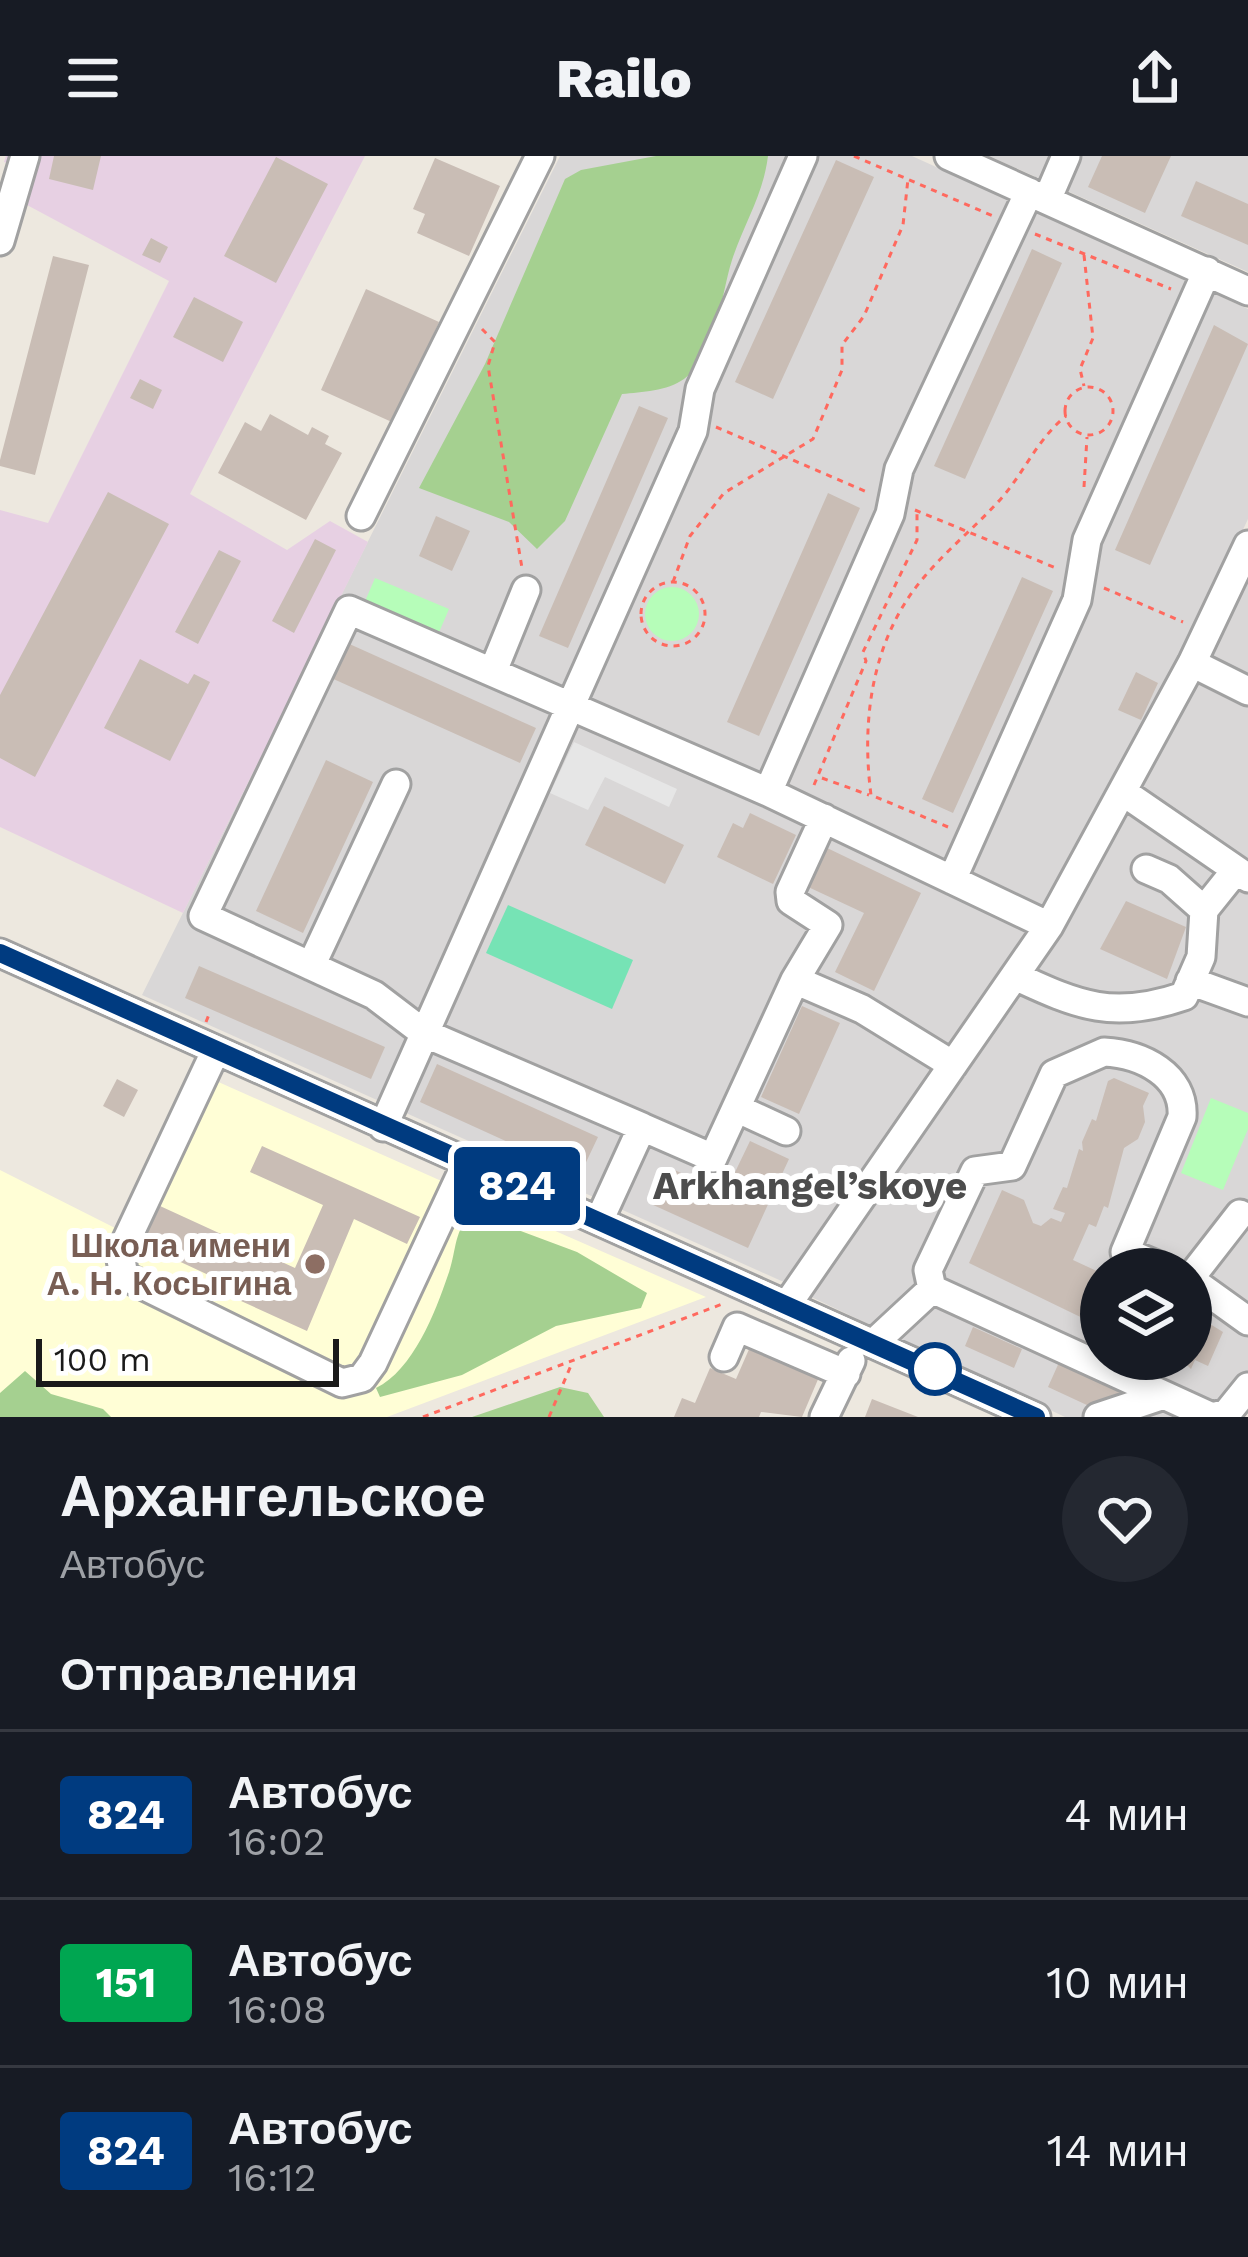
<!DOCTYPE html>
<html lang="ru">
<head>
<meta charset="utf-8">
<style>
  :root { --surface:#171b24; --page:#242831; --text:#f1f3f6; --muted:#9ea1a6; --line:#363941 }
  body { margin:0; font-family:"Work Sans",sans-serif; background:var(--page); color:var(--text); height:100vh; display:flex; flex-direction:column; font-size:45px; white-space:nowrap }
  * { box-sizing:border-box; margin:0 }
  p { font-size:39px; color:var(--muted) }
  .icon { flex:none; width:66px; height:66px; fill:none; stroke:currentColor; stroke-width:2; stroke-linecap:round; stroke-linejoin:round }
  .map { position:relative; height:1261px; overflow:hidden }
  .side { display:flex; flex-direction:column; background:var(--surface); flex:1 }
  .side>* { flex:none }
  .badge { padding:0 24px; border-radius:9px; font-size:42px; line-height:78px }
  .buttons { position:absolute; left:1080px; top:1092px; display:grid; gap:24px }
  .buttons a { display:grid; place-items:center; width:132px; height:132px; border-radius:50%; background:var(--surface); box-shadow:0 6px 18px #0003; font-size:60px }
  .scale { position:absolute; left:36px; bottom:30px; width:303px; box-sizing:border-box; padding-left:12px; border:6px solid #1a1a1a; border-top:0; font-size:33px; line-height:42px; white-space:nowrap; color:#1a1a1a; -webkit-text-stroke:9px #fff; paint-order:stroke }
  .map>.badge { position:absolute; translate:-50% -50%; box-shadow:0 0 0 6px #fff }
  h2 { padding:0 60px; font-size:45px; line-height:108px }
  .round { display:grid; place-items:center; flex:none; width:126px; height:126px; border-radius:63px; background:var(--page) }
  .head { display:flex; align-items:center; justify-content:space-between; height:204px; padding:0 60px }
  h1 { font-size:57px; font-weight:800; line-height:90px }
  ul { padding:0; list-style:none }
  li { display:flex; align-items:center; gap:36px; height:168px; padding:0 60px; border-top:3px solid var(--line) }
  li div { flex:1 }
  li b { display:block; font-size:45px }
  li em { font-style:normal }
  li .badge { min-width:132px; font-weight:700; text-align:center }
  header { display:flex; justify-content:space-between; align-items:center; height:156px; padding:0 60px; background:var(--surface); font-size:54px; font-weight:800 }
  .map>svg:first-child { display:block }
  .residential { fill:#d9d7d7; fill-rule:evenodd }
  .industrial { fill:#e7d0e3 }
  .education { fill:#fffed6 }
  .forest { fill:#a5d090 }
  .park { fill:#b6fdb9 }
  .pitch { fill:#76e3b5 }
  .parking { fill:#e6e6e6 }
  .building { fill:#c9bdb5 }
  .lines { fill:none; stroke-linecap:round; stroke-linejoin:round }
  .minor-casing { stroke:#a1a1a1; stroke-width:33 }
  .path { stroke:#ff695e; stroke-width:3; stroke-dasharray:6 6; stroke-linecap:butt }
  .minor { stroke:#fff; stroke-width:27 }
  .line-casing { stroke:#fff; stroke-width:27 }
  .line { stroke:#003b80; stroke-width:18 }
  .education-dot { fill:#8d6e63; stroke:#fff; stroke-width:4.5 }
  .stop-dot { fill:#fff; stroke:#003b80; stroke-width:6 }
  .labels { text-anchor:middle; dominant-baseline:central; stroke-width:12; stroke-linejoin:round; paint-order:stroke }
  .education-label { font-size:33px; font-weight:bold; fill:#785e54; stroke:#fff; text-anchor:end }
  .quarter-label { font-size:39px; font-weight:bold; fill:#4d4d4d; stroke:#fff }
</style>
</head>
<body>
<header><svg class="icon" aria-label="menu" viewBox="0 0 24 24"><path d="M4 6h16M4 12h16M4 18h16"/></svg>Railo<svg class="icon" aria-label="share" viewBox="0 0 24 24"><path d="M12 15V3M7 8l5-5 5 5M5 13v7h14v-7"/></svg></header>
<div class="map">
<svg width="1248" height="1261" viewBox="0 0 1248 1261">
  <rect width="100%" height="100%" fill="#ede8df"/>
  <path class="residential" d="M560,0H912L1248,153V363L1183,501L1046,750L786,1127L142,839Z
    M989,0H1248V116Z
    M1248,415V1245L1236,1261H1065L807,1139L1058,775ZM1101,1113H1191V1203H1101Z"/>
  <path class="industrial" d="M6,0H365L190,338L287,394L330,365L368,386L183,757L0,671V354L48,367L169,125L27,49L36,16L4,6Z"/>
  <path class="education" d="M196,916L455,1031L706,1141L387,1261H0V1014L121,1075Z"/>
  <path class="forest" d="M656,0H768C763,40 744,67 732,104C720,142 718,198 684,223C667,235 642,236 622,238L565,365L537,393L509,366L419,332L485,208L565,23L581,14Z
    M473,1057L577,1096L647,1137L641,1152L556,1170L462,1219L380,1241L376,1232C413,1214 435,1157 448,1119C457,1095 453,1074 473,1057Z
    M25,1215L51,1238L103,1253L111,1261H0V1237Z
    M560,1231L588,1237L604,1261H472Z"/>
  <path class="park" d="M375,422L449,453L437,481L363,450Z
    M645 458a27 27 0 1 1 54 0a27 27 0 1 1-54 0Z
    M1211,942L1248,957V973L1223,1034L1181,1017Z"/>
  <path class="pitch" d="M508,749L633,804L612,853L486,797Z"/>
  <path class="parking" d="M574,586L677,633L669,651L605,621L588,654L550,637Z"/>
  <path class="building" d="M54,0H101L93,34L49,23Z
    M1102,0H1171L1145,57L1088,31Z
    M276,1L328,28L276,127L224,100Z
    M435,2L500,30L469,100L417,77L425,58L413,53Z
    M836,4L874,21L773,243L735,226Z
    M1196,25L1248,48V89L1181,60Z
    M151,82L168,91L160,107L142,99Z
    M1032,93L1062,107L965,323L934,310Z
    M53,100L89,109L35,319L0,310V304Z
    M366,133L439,166L394,267L321,234Z
    M194,141L243,166L223,206L173,181Z
    M1214,169L1248,188L1150,409L1115,394Z
    M140,223L162,234L153,253L130,242Z
    M639,250L668,262L568,492L539,480Z
    M270,258L308,279L312,271L329,280L325,288L342,297L306,364L218,317L245,266L261,275Z
    M108,336L169,368L35,621L0,602V539Z
    M828,337L860,352L759,580L727,566Z
    M436,360L470,375L452,415L419,400Z
    M315,383L336,394L294,477L272,465Z
    M219,394L241,405L198,488L175,476Z
    M1022,421L1053,435L953,657L922,643Z
    M345,486L536,572L520,607L329,521Z
    M140,503L188,528L194,518L210,526L170,605L104,572Z
    M1136,516L1158,527L1141,564L1118,554Z
    M326,604L373,626L303,777L256,755Z
    M604,650L684,689L665,728L585,689Z
    M750,657L796,679L773,728L717,701L733,667L743,672Z
    M825,691L921,737L874,835L835,816L864,757L806,730Z
    M1126,745L1186,771L1167,823L1100,793Z
    M199,810L385,891L371,923L185,842Z
    M802,850L840,867L799,958L761,941Z
    M437,908L598,981L580,1019L420,946Z
    M1114,922L1149,937L1143,950L1145,966L1138,983L1124,992L1108,1052L1104,1050L1096,1071L1089,1068L1073,1104L1101,1117V1171L969,1107L1002,1034L1024,1044L1033,1067L1041,1070L1051,1062L1061,1066L1065,1057L1053,1053L1063,1031L1067,1032L1079,993L1083,995L1082,986L1092,963L1096,965L1108,925Z
    M117,923L138,934L124,961L103,950Z
    M750,985L789,1003L748,1092L651,1048L668,1011L725,1037Z
    M262,990L420,1061L407,1088L354,1063L307,1175L241,1145L245,1136L142,1088L160,1050L295,1112L323,1049L250,1016Z
    M1197,1160L1223,1176L1208,1210L1195,1204L1191,1213L1181,1203H1191V1162Z
    M973,1171L1022,1193L1014,1212L965,1190Z
    M750,1191L819,1221L802,1261L761,1256L759,1261H674L682,1242L695,1247L710,1212L736,1223Z
    M1061,1202L1123,1230L1114,1248L1102,1256L1048,1231Z
    M872,1243L918,1261H865Z"/>
  <g class="lines">
    <g class="minor-casing">
      <path id="minor" d="M949,0L1248,135
        M1047,44L1066,0
        M0,85L25,0
        M361,360L540,0
        M1192,507L1248,535
        M493,515L526,434
        M768,636L890,358L899,313L1029,36
        M1123,636L1248,722
        M1146,713L1169,723L1204,754
        M952,724L1077,444L1087,384L1207,115
        M0,797L1036,1261
        M311,810L396,628
        M1015,820C1079,850 1114,864 1184,840L1201,801L1204,754L1236,714
        M795,824L862,853L953,909
        M1190,825L1248,846
        M215,896L120,1098L124,1120L342,1227L362,1222L373,1207L466,1008
        M736,952L786,975
        M383,971L693,275L700,233L803,0
        M642,971L424,877L374,839L203,760L349,454L768,636L1049,770
        M599,1065L642,971L713,1002L795,824L828,769L791,745L790,736L824,662
        M1166,1113L1125,1096L1182,961C1185,919 1142,898 1104,896L1054,918L1012,1010L975,1015L928,1114L932,1133L1212,1261L1227,1257L1248,1231
        M1191,1121L1240,1058
        M1191,1124L1248,1165
        M789,1146L1049,770L1192,507L1248,389
        M876,1185L932,1133
        M724,1201L737,1171L846,1218
        M824,1261L851,1205
        M1098,1261L1164,1239"/>
    </g>
    <path class="path" d="M854,0L993,60
      M1035,78L1171,133
      M1084,99L1093,182L1080,213L1084,230
      M482,173L495,186L488,210L522,412
      M1065 255a24 24 0 1 1 48 0a24 24 0 1 1-48 0Z
      M716,271L867,336
      M1084,331L1087,281
      M915,354L1056,412
      M641 458a32 32 0 1 1 64 0a32 32 0 1 1-64 0Z
      M673,426L690,380L724,337L813,283L842,214V189L864,160L903,69L908,23
      M1104,432L1183,466
      M822,622L869,639
      M814,629L866,505L863,496L917,384V356
      M948,671L871,639C861,563 872,481 925,420C947,394 974,372 997,347C1023,320 1036,284 1066,260
      M206,866L210,856
      M423,1261L725,1147
      M549,1261L572,1207"/>
    <use href="#minor" class="minor"/>
  </g>
  <g class="lines">
    <g class="line-casing">
      <path id="line" d="M0,797L1036,1261"/>
    </g>
    <use href="#line" class="line"/>
  </g>
  <circle class="education-dot" cx="315" cy="1108" r="12"/>
  <circle class="stop-dot" cx="935" cy="1213" r="24"/>
  <g class="labels">
    <g class="education-label">
      <text x="291" y="1089">Школа имени<tspan x="291" dy="38">А. Н. Косыгина</tspan></text>
    </g>
    <g class="quarter-label">
      <text x="810" y="1029">Arkhangel’skoye</text>
    </g>
  </g>
</svg>
<div class="buttons">
<a><svg class="icon" aria-label="layers" viewBox="0 0 24 24"><path d="M12 4l9 5-9 5-9-5zM3 14l9 5 9-5"/></svg></a>
</div>
<div class="scale">100 m</div>
<b class="badge" style="left:517px;top:1030px;background:#003b80;color:#fff">824</b>
</div>
<section class="side">
<div class="head"><div><h1>Архангельское</h1><p>Автобус</p></div><a class="round"><svg class="icon" aria-label="heart" viewBox="0 0 24 24"><path d="M12 20l-8-8c-3-5 5-10 8-4 3-6 11-1 8 4z"/></svg></a></div>
<h2>Отправления</h2>
<ul>
<li><span class="badge" style="background:#003b80;color:#fff">824</span><div><b>Автобус</b><p>16:02</p></div><em>4 мин</em></li>
<li><span class="badge" style="background:#00a651;color:#fff">151</span><div><b>Автобус</b><p>16:08</p></div><em>10 мин</em></li>
<li><span class="badge" style="background:#003b80;color:#fff">824</span><div><b>Автобус</b><p>16:12</p></div><em>14 мин</em></li>
</ul>
</section>
</body>
</html>
